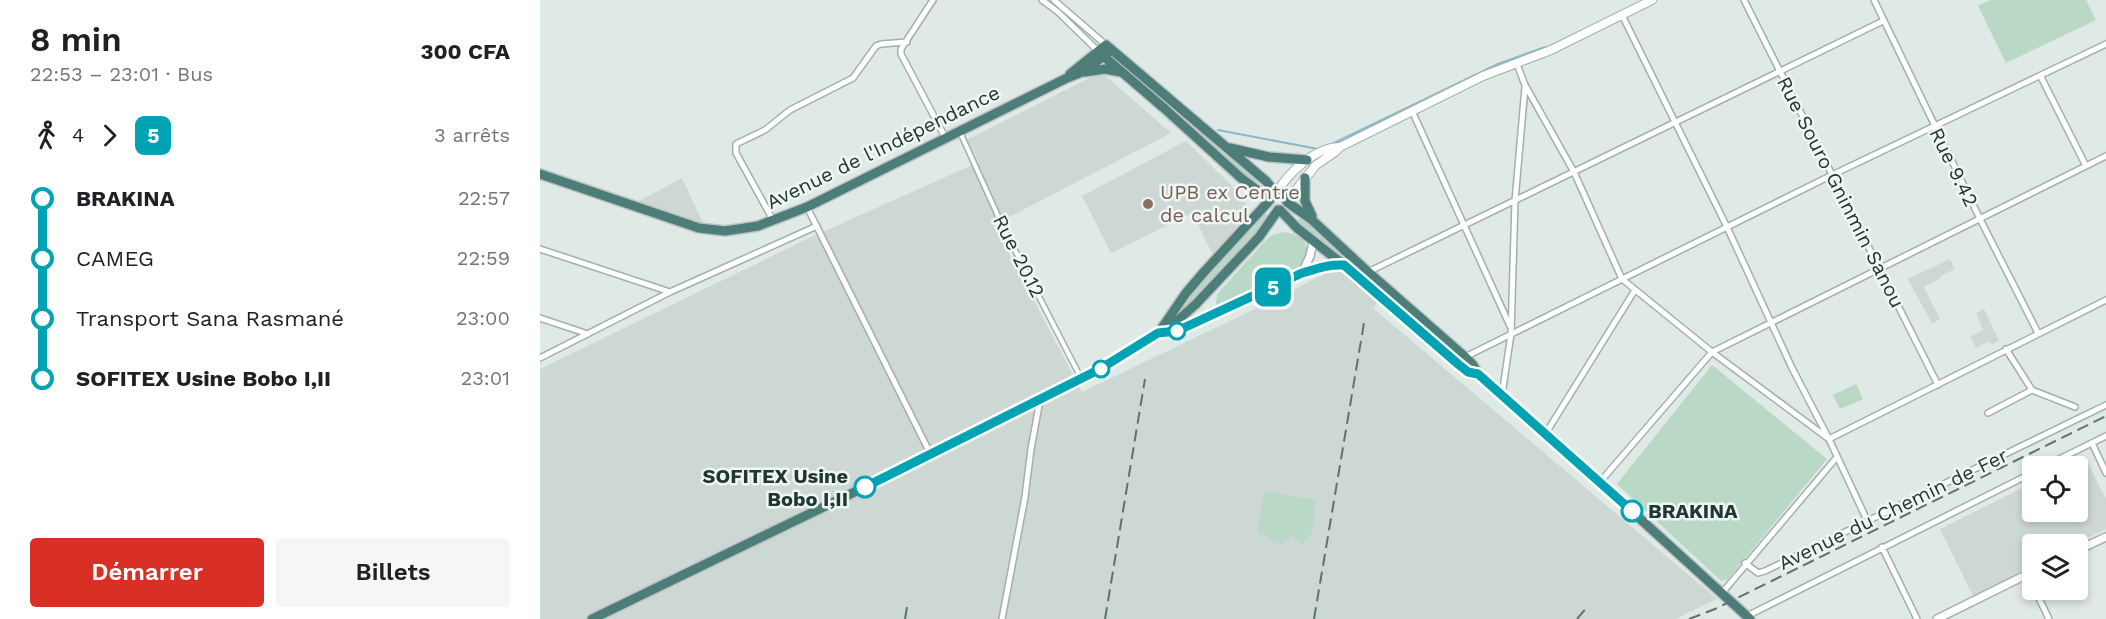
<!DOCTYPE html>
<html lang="fr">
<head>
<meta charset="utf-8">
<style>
  :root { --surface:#fff; --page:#f6f6f6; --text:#202124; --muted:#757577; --accent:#d93025 }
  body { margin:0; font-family:"Work Sans",sans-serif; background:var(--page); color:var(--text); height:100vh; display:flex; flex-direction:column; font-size:22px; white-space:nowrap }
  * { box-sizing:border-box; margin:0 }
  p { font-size:20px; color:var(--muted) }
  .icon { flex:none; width:33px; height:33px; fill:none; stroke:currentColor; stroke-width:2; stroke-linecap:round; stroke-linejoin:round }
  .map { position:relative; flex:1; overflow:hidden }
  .details { display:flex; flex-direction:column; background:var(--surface); width:540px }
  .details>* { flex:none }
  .badge { padding:0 12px; border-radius:9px; font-size:21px; line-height:39px }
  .fabs { position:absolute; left:1482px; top:456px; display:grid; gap:12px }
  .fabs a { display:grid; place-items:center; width:66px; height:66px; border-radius:6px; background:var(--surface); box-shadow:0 3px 9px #0003; font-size:30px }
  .map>.badge { position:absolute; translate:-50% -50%; box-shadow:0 0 0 3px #fff }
  .legs { display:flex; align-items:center; gap:9px; height:66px; padding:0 30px; font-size:20px }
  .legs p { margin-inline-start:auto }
  .head { display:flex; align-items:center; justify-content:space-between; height:102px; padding:0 30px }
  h1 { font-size:33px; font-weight:600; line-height:45px }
  .primary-button { display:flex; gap:12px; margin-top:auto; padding:12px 30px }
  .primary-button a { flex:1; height:69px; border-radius:6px; background:var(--accent); color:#fff; font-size:24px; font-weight:600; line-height:69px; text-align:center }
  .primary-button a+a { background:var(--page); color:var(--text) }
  ul { padding:0 30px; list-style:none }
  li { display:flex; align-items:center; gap:21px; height:60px; font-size:22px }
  li i { display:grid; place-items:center; width:9px; height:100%; margin:0 8px; background:currentColor }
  li i::after { content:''; width:15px; height:15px; margin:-8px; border:4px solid; border-radius:50%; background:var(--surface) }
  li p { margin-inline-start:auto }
  li:first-child i { background:linear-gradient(#0000 50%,currentColor 0) }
  li:last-child i { background:linear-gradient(currentColor 50%,#0000 0) }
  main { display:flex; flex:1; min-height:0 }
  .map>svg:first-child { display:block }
  .built { fill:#cdd8d4 }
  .green { fill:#b9d8c5 }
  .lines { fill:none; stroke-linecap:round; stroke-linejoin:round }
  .stream { stroke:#8bb9ca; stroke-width:2 }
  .pedestrian-casing { stroke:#a2b0ac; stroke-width:7 }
  .minor-casing { stroke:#a2b0ac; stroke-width:8 }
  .tertiary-casing { stroke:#a2b0ac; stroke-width:10 }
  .secondary-casing { stroke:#9fb3ae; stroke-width:10 }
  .trunk-casing { stroke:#bcc3c2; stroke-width:12 }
  .pedestrian { stroke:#fff; stroke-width:4 }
  .minor { stroke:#fff; stroke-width:5 }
  .tertiary { stroke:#fff; stroke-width:7 }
  .secondary { stroke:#fff; stroke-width:8 }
  .trunk { stroke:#4c7d78; stroke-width:9 }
  .rail { stroke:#5c736f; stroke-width:2; stroke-dasharray:12 6; stroke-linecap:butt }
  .line-1-casing { stroke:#fff; stroke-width:14 }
  .line-1 { stroke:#00a3b4; stroke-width:9 }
  .education-dot { fill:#8d6e63; stroke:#eff6f3; stroke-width:2 }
  .stop-1-dot { fill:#fff; stroke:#00a3b4; stroke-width:3 }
  .labels { text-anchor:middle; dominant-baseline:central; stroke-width:5; stroke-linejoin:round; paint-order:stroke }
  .street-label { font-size:20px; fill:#213733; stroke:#eff6f3 }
  .education-label { font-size:20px; fill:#785e54; stroke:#eff6f3; text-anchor:start }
  .stop-label { font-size:20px; font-weight:bold; fill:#213733; stroke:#eff6f3; text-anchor:end }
</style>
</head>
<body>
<main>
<section class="details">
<div class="head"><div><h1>8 min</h1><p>22:53 – 23:01 · Bus</p></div><b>300 CFA</b></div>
<div class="legs"><svg class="icon" aria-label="walk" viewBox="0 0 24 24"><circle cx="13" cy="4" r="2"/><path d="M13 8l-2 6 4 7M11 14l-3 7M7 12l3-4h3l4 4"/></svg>4<svg class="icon" aria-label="forward" viewBox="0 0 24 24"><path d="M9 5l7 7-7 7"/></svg><b class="badge" style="background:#00a3b4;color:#fff">5</b><p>3 arrêts</p></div>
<ul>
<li><i style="color:#00a3b4"></i><b>BRAKINA</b><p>22:57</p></li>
<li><i style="color:#00a3b4"></i><span>CAMEG</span><p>22:59</p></li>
<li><i style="color:#00a3b4"></i><span>Transport Sana Rasmané</span><p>23:00</p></li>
<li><i style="color:#00a3b4"></i><b>SOFITEX Usine Bobo I,II</b><p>23:01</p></li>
</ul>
<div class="primary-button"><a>Démarrer</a><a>Billets</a></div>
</section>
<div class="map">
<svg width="1566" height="619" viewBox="0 0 1566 619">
  <rect width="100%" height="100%" fill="#dfe9e5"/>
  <path class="built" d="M561,72L631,133L454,225L542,392L748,293L791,270L804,272L838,298L834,309L1177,599L1135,619H0V369L267,239L439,162L427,140Z
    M646,141L690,184L707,205L705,216L674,257L652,213L571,253L542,196Z
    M142,178L167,232L88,207Z
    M1410,259L1415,269L1400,276L1401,278L1384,287L1400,319L1392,324L1368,279Z
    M1444,309L1459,341L1451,345L1449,341L1436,348L1430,337L1443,330L1436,313Z
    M1545,457L1566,499V529L1535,544H1492V566L1433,596L1400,529L1492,483V512H1538V466H1525Z"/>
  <path class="green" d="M1450,0H1546L1556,20L1466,63L1438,6Z
    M572,55L718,180L717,183L711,184L652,126L571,57Z
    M723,212L729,217V221L662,295L644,308C645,294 710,227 723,212Z
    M763,216L912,351L757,223L759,218Z
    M743,232C768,235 775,252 757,270L684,306L680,307L676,304L677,295L681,290L725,241L732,235Z
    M1172,365L1287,459L1188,579L1181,581L1077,484Z
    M1316,384L1323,399L1300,409L1293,395Z
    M724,491L776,500L772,532L762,546L752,535L741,546L738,542L736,544L727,536L718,533Z"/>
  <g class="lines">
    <path class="stream" d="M678,130L778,149
      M792,144L958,64L1005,47"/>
    <g class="pedestrian-casing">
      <path id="pedestrian" d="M420,132L463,227L541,378"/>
    </g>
    <g class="minor-casing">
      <path id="minor" d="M393,0L361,49V54L406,139
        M502,0L518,12L558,51
        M514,0L566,45
        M1204,0L1398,385
        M1334,0L1440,219L1498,333
        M1082,15L1187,227L1252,368L1289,439L1566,300
        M977,64L985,85L1034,172L1082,279L1172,352L1289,439L1325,516
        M1501,77L1546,166
        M872,111L970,326
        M267,207L391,455
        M233,220L196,153V144L225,130L250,110L313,78L336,46L341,44L367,42
        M0,249L130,292
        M828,272L1343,21
        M0,318L48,334
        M1466,349L1492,390L1535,407
        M925,357L1292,175L1566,44
        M0,358L130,292L277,226
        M962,395L971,334L975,201L985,87
        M1448,413L1492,390
        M1006,433L1095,290
        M1552,443L1566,473
        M1505,466L1566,436
        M1060,482L1172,352L1566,156
        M1342,547L1377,619
        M1205,563L1218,573L1225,571L1566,405
        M1488,575L1492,584
        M1495,590L1509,619
        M1182,593L1297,457
        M1207,616L1492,473
        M462,619L485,497L491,449L500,400"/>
    </g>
    <g class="tertiary-casing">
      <path id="tertiary" d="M762,273L770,256L773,242
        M619,333L637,331L775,268L789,265H803
        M1538,550L1566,537
        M1397,619L1492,572"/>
    </g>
    <g class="secondary-casing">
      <path id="secondary" d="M737,192C749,172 776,147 800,147L943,76L1011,50L1112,0
        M748,200L776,165L795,152L800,147"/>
    </g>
    <g class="trunk-casing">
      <path id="trunk" d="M561,54L625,109L701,178L729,199
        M545,72L565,69L581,72
        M530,74L566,45L726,181L735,192
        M690,148L729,157L767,160
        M0,174L159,228L185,231L218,226L267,207L527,78L542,72L572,50
        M765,178V201L772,216
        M747,202L771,219L828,272L925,357L933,365L938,374L1006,433L1210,619
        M740,210L757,228L829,285L918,364L929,372L938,374
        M622,328L646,293L664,272L729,201L732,194L742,193L746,196L747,202
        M52,619L391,455L560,369L638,320L656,304L719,237L738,210"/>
    </g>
    <use href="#pedestrian" class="pedestrian"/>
    <use href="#minor" class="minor"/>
    <use href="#tertiary" class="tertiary"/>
    <use href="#secondary" class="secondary"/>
    <use href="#trunk" class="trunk"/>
    <path class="rail" d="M365,619L367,607
      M565,619L605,379
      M774,619L824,323
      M1037,619L1047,607
      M1149,619L1175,609L1566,416"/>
  </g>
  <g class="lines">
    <g class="line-1-casing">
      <path id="line-1" d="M325,487L560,369L618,333L637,331L762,273C777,269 788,264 804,265L918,364L928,372L938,374L1092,511"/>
    </g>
    <use href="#line-1" class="line-1"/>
  </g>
  <circle class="education-dot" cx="608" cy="204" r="6"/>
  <g class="stop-1-dot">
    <circle cx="637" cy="331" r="8"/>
    <circle cx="561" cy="369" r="8"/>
    <circle cx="325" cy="487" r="10"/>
    <circle cx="1092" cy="511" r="10"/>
  </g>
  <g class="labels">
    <g class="street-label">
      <text transform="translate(343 147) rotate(-26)">Avenue de l'Indépendance</text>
      <text transform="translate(1414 167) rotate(64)">Rue 9.42</text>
      <text transform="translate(1301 192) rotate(63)">Rue Souro Gninmin Sanou</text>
      <text transform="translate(479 256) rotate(63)">Rue 20.12</text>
      <text transform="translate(1353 509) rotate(-26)">Avenue du Chemin de Fer</text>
    </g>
    <g class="education-label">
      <text x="620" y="192">UPB ex Centre<tspan x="620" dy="23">de calcul</tspan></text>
    </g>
    <g class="stop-label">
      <text x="308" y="476">SOFITEX Usine<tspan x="308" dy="23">Bobo I,II</tspan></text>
      <text x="1108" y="511" text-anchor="start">BRAKINA</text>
    </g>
  </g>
</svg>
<div class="fabs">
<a><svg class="icon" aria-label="locate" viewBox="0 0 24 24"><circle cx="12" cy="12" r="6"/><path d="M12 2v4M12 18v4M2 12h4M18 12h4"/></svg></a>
<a><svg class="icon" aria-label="layers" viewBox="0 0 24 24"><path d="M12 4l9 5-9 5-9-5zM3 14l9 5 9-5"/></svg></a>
</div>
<b class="badge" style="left:733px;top:287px;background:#00a3b4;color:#fff">5</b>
</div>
</main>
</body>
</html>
